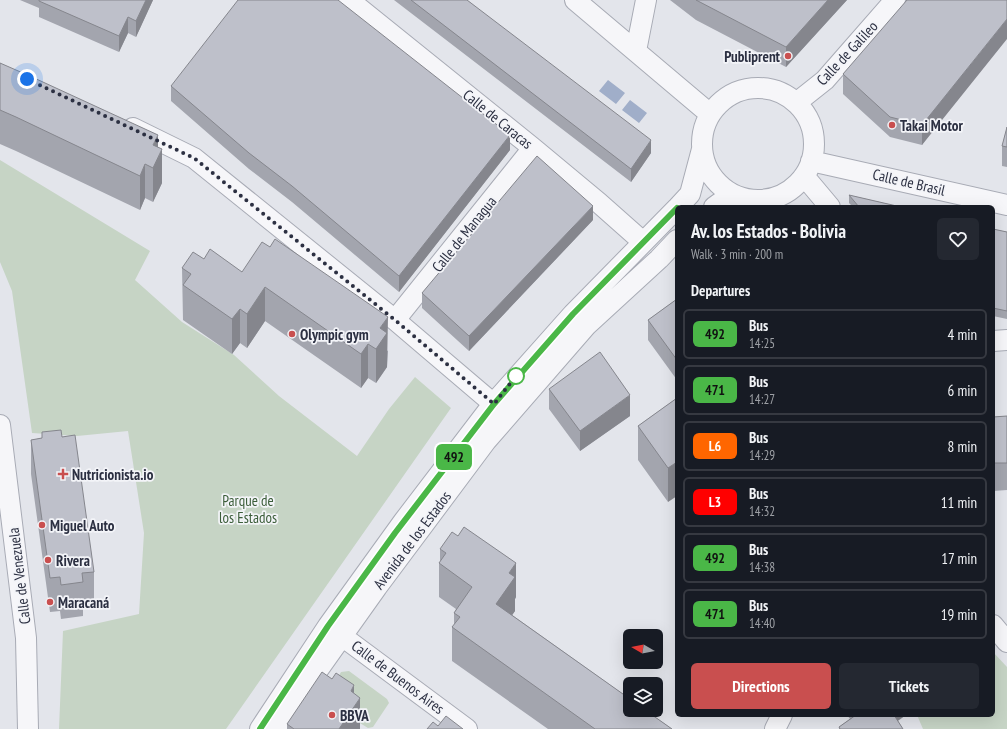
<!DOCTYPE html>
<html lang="en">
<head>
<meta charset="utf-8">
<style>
  :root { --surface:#171b24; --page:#242831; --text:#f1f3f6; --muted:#9ea1a6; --line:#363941; --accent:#c94f4f }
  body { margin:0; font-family:"PT Sans Narrow",sans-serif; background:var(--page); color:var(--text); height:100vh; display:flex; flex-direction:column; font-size:15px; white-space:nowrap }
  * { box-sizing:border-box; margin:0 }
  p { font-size:13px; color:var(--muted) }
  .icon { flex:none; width:22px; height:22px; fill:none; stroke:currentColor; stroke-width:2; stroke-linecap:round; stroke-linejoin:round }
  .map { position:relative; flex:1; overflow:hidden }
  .drawer { position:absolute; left:675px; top:205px; width:320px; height:512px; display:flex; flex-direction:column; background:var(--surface); border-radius:6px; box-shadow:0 4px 16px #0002 }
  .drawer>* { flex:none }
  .badge { padding:0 8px; border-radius:6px; font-size:14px; line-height:26px }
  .needle { width:26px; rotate:279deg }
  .fabs { position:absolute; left:623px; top:629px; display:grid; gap:8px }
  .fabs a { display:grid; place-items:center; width:40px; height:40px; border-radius:6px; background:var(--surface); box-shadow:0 4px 16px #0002; font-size:20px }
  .you { position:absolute; width:20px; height:20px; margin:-10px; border:3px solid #fff; border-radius:50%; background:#1a73e8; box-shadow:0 0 0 6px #1a73e833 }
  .map>.badge { position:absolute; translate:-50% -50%; box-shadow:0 0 0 2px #fff }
  h2 { padding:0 16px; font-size:15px; line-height:36px }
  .round { display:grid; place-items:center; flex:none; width:42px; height:42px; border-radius:6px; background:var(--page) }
  .overview { display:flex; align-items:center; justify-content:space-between; height:68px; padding:0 16px }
  h1 { font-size:19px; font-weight:800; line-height:30px }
  .cta { display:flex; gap:8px; margin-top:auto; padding:8px 16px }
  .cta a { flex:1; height:46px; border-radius:6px; background:var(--accent); color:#fff; font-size:16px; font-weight:800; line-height:46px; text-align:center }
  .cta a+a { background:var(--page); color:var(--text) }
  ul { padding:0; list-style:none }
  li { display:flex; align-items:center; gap:12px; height:50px; margin:0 8px 6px; padding:0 8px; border:2px solid var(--line); border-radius:6px }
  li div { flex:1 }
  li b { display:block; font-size:15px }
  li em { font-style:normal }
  li .badge { min-width:44px; font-weight:700; text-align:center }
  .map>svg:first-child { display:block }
  .green { fill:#c6d4c5 }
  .water { fill:#a0aec9 }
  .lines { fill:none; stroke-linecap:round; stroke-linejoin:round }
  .minor-casing { stroke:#a8abb5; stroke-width:22 }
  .minor { stroke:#f6f6f9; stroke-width:20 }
  .wall { fill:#a3a5ae }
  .shaded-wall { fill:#85868d }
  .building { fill:#bec0ca; stroke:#85868d }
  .line-casing { stroke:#fff; stroke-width:9 }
  .line { stroke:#4ab747; stroke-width:6 }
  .walk { stroke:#2c3042; stroke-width:4; stroke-dasharray:0 7.2 }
  .poi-dot { fill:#c94f4f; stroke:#f3f4f8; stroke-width:1.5 }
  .stop-dot { fill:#fff; stroke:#4ab747; stroke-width:2 }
  .labels { text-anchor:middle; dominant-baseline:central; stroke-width:3.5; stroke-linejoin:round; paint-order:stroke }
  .street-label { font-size:15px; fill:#2c3042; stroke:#f3f4f8 }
  .poi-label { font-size:15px; font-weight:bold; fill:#2c3042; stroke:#f3f4f8; text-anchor:start }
  .park-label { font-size:15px; fill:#3b5d39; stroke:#f3f4f8 }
</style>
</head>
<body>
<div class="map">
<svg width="1007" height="729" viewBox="0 0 1007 729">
  <rect width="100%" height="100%" fill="#e3e5eb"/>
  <path class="green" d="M0,160L150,251L135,280L182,322L234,355L279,396L357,456L389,409L415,377L451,408L226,729H59L63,631L139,614L144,533L128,431L77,436L32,433L12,291L0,262Z
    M993,652L1007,667V729H923L917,715H993Z
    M349,671L387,699L389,703L373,727L368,728L329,704L326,700L341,672Z"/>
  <path class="water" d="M608,80L625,93L616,104L599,91Z
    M630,100L647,113L639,123L622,110Z"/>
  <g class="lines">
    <g class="minor-casing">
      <path id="minor" d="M349,0L533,148L599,203L643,242
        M575,0L710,114
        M636,51L646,0
        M702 144a56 56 0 1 1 112 0a56 56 0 1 1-112 0Z
        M796,103L825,80L895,0
        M133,128L194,158L395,320L503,412
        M811,161L1007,205
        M804,176L830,207
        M678,207L690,194L702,149
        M714,207L732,194
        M395,320L533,148
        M993,341L1007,340
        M0,425L26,638L28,729
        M993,625L1007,642
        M331,628L467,729
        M260,729L328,626L403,522L493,404L573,314L677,208
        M276,729L377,587L486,441L586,326L659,259L677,240
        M775,729L782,715"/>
    </g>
    <use href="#minor" class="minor"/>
  </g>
  <path class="wall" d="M20,0H153L136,37L128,33L119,52L39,17V8Z
    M394,0H467L651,153L631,182Z
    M670,0H847L786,67L696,20Z
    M1007,0L922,145L890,137L843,94V74Z
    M0,63L158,147L162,183L153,202L145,198L140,210L16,151L0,144Z
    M171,86L510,150L399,292L292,202L249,169L171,101Z
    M1007,127V167L1002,166V146Z
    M849,195L901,207H853L849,203Z
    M593,220L469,351L422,308V293Z
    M993,229L1007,232V319L993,316Z
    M204,259L242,272L388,351L387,367L376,383L368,378L361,388L265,321L247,348L240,343L232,354L183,320L182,268Z
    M677,299V380L648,340V320Z
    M549,389L630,416L580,451L549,409Z
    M677,398L668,502L638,460V426Z
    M1007,416V490L993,491V417Z
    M42,432L62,437L94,572V606L83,607V616L61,619L60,611L50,612L31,474V440L42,438Z
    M440,549L516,597L515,599V611L512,615L672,729H548L452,661V627L454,625V613L456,609L439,597V563L440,562Z
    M332,679L354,694L360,729H287V724Z
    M847,715H906L898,721L903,729H839V727L850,719Z"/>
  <path class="shaded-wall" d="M146,0H153L136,37V21Z
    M828,0H847L786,67V47Z
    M128,17V33L119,52V36Z
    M1007,19V39L922,145V125Z
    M158,135V158L162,149V183L153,202V145Z
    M510,135V150L399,292V276Z
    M651,140V153L631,182V169Z
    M145,164V198L140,210V176Z
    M593,206V220L469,351V336Z
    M265,287V321L247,348V314Z
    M240,309V343L232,354V319Z
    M388,317L387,367L376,383V349L380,328Z
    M368,344V378L361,388V354Z
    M630,395V416L580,451V431Z
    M677,462V496L668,502V468Z
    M516,563V597L515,599V611L496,638V604L509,573Z
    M354,685V707L360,698V729H339L351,691Z
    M882,715H906L885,729Z"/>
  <path class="building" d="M39,0H146L136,21L128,17L119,36L39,1Z
    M238,0H338L510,135L399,276L292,186L249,153L171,86Z
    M411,0H467L651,140L631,169Z
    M696,0H828L786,47Z
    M907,0H1007V19L922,125L890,117L843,74Z
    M0,63L32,77L158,135L153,145L162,149L153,168L145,164L140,176L16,117L0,110Z
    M1007,127V147L1002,146Z
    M537,156L593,206L469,336L422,293Z
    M849,195L901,207H859Z
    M993,229L1007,232V311L993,308Z
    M275,239L388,317L380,328L387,333L376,349L368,344L361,354L265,287L247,314L240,309L232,319L183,285L191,274L182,268L193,252L204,259L210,249L242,272L262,242L270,247Z
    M677,299V360L648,320Z
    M600,352L630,395L580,431L549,389Z
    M677,398V462L668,468L638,426Z
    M1007,416V463H993V417Z
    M61,430L62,437L75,435L94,572L82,573L83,582L61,585L60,577L50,578L31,440L42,438V432Z
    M464,527L516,563L509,573L515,577L496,604L630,699V710H645L672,729H595L452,627L460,617L454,613L472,587L439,563L446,553L440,549L452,532L458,536Z
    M322,672L332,679L336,673L354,685L351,691L360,698L339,729H294L287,724Z
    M856,715H894L903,729H840L839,727Z
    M446,716L463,729H427L433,722L438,726Z"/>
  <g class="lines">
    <g class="line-casing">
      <path id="line" d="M260,729L328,626L395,533L494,404L573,314L677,208"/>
    </g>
    <use href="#line" class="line"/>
    <path class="walk" d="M27,79L194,158L395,320L494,404L516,376"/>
  </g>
  <g class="poi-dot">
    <circle cx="788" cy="56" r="4"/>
    <circle cx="892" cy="125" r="4"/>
    <circle cx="292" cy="334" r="4"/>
    <path d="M61 468h4v4h4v4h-4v4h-4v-4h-4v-4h4z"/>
    <circle cx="42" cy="525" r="4"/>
    <circle cx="48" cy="560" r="4"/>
    <circle cx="50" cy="602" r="4"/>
    <circle cx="332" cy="715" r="4"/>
  </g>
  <circle class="stop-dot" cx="516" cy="376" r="8"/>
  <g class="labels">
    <g class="street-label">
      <text transform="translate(847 53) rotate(-47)">Calle de Galileo</text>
      <text transform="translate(498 119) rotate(39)">Calle de Caracas</text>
      <text transform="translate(909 182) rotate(13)">Calle de Brasil</text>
      <text transform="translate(464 234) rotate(-51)">Calle de Managua</text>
      <text transform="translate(412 540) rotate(-53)">Avenida de los Estados</text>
      <text transform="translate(19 576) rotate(-97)">Calle de Venezuela</text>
      <text transform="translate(398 677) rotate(37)">Calle de Buenos Aires</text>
    </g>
    <g class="poi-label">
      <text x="780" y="56" text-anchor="end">Publiprent</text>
      <text x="900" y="125">Takai Motor</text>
      <text x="300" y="334">Olympic gym</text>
      <text x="72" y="474">Nutricionista.io</text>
      <text x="50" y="525">Miguel Auto</text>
      <text x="56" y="560">Rivera</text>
      <text x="58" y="602">Maracaná</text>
      <text x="340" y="715">BBVA</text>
    </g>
    <g class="park-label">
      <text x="248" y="500">Parque de<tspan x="248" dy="17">los Estados</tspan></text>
    </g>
  </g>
</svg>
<div class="fabs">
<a><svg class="needle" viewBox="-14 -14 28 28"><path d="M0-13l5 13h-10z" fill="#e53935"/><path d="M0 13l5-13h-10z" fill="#9ea1a6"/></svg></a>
<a><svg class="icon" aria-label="layers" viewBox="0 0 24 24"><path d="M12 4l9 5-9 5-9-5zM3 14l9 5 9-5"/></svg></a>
</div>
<div class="you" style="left:27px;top:79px"></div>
<b class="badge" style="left:454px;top:457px;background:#4ab747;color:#111">492</b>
<section class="drawer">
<div class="overview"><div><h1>Av. los Estados - Bolivia</h1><p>Walk · 3 min · 200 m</p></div><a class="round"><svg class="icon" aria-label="heart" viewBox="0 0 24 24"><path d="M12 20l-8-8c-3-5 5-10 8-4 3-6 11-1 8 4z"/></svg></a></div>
<h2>Departures</h2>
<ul>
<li><span class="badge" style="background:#4ab747;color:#111">492</span><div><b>Bus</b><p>14:25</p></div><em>4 min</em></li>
<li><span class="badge" style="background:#4ab747;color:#111">471</span><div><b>Bus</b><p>14:27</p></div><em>6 min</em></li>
<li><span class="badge" style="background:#f60;color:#fff">L6</span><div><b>Bus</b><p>14:29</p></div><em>8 min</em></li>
<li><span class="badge" style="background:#f00;color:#fff">L3</span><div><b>Bus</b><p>14:32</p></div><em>11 min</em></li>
<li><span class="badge" style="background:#4ab747;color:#111">492</span><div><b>Bus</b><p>14:38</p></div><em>17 min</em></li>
<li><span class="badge" style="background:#4ab747;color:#111">471</span><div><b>Bus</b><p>14:40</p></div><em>19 min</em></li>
</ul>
<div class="cta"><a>Directions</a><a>Tickets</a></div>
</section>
</div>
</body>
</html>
